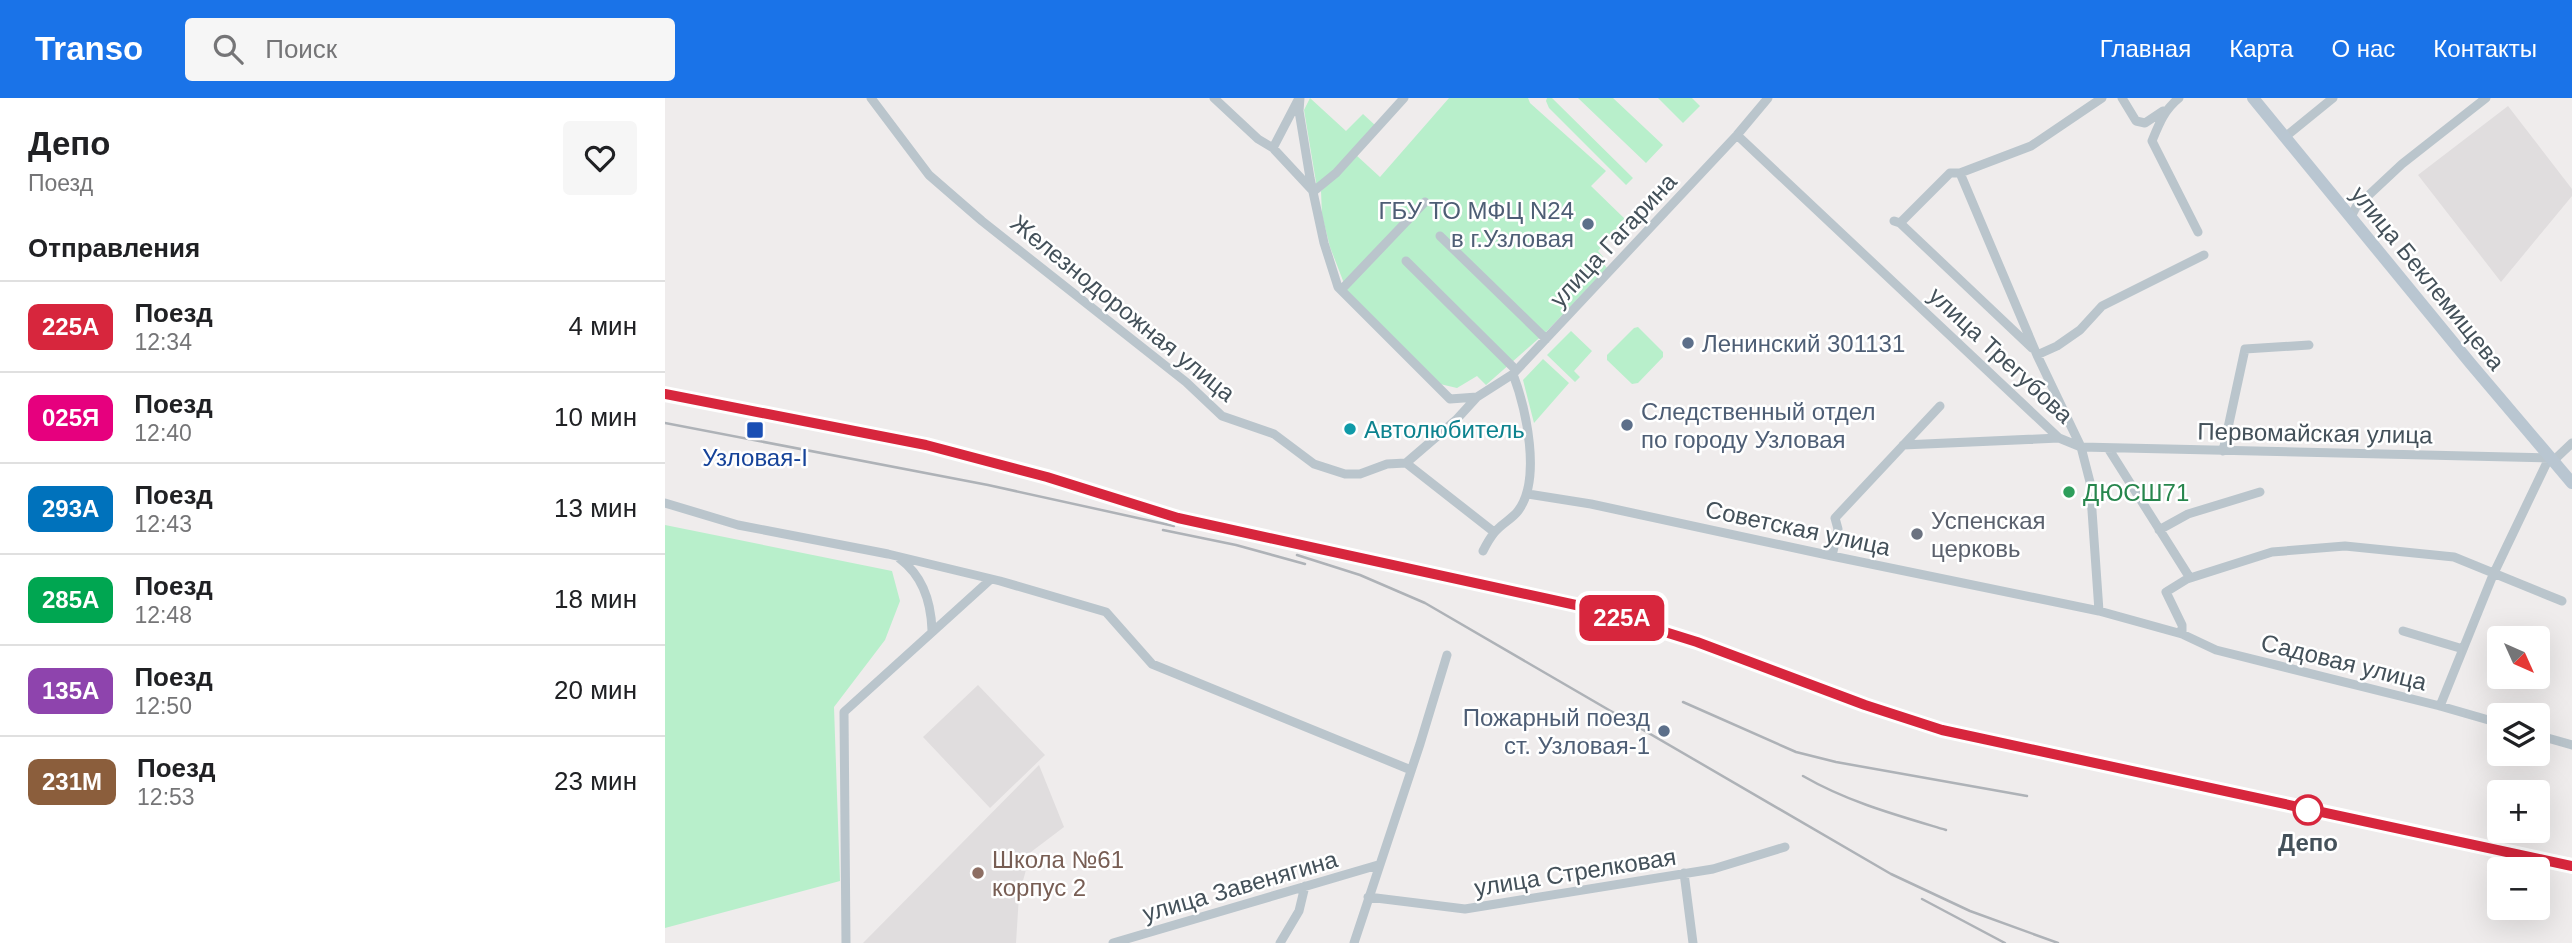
<!DOCTYPE html>
<html lang="ru">
<head>
<meta charset="utf-8">
<style>
  :root { --surface:#fff; --page:#f6f6f6; --text:#202124; --muted:#757577; --line:#e0e0e0; --accent:#1a73e8 }
  body { margin:0; font-family:Arial,sans-serif; background:var(--page); color:var(--text); height:100vh; display:flex; flex-direction:column; font-size:26px; white-space:nowrap }
  * { box-sizing:border-box; margin:0 }
  p { font-size:23px; color:var(--muted) }
  .icon { flex:none; width:38px; height:38px; fill:none; stroke:currentColor; stroke-width:2; stroke-linecap:round; stroke-linejoin:round }
  .map { position:relative; flex:1; overflow:hidden }
  .side { display:flex; flex-direction:column; background:var(--surface); width:665px }
  .side>* { flex:none }
  .badge { padding:0 14px; border-radius:10px; font-size:24px; line-height:46px }
  .needle { width:46px; rotate:135deg }
  .tools { position:absolute; left:1822px; top:528px; display:grid; gap:14px }
  .tools a { display:grid; place-items:center; width:63px; height:63px; border-radius:7px; background:var(--surface); box-shadow:0 7px 28px #0002; font-size:35px }
  .map>.badge { position:absolute; translate:-50% -50%; box-shadow:0 0 0 4px #fff }
  h2 { padding:0 28px; font-size:26px; line-height:63px }
  .round { display:grid; place-items:center; flex:none; width:74px; height:74px; border-radius:7px; background:var(--page) }
  .overview { display:flex; align-items:center; justify-content:space-between; height:119px; padding:0 28px }
  h1 { font-size:33px; font-weight:700; line-height:52px }
  ul { padding:0; list-style:none }
  li { display:flex; align-items:center; gap:21px; height:91px; padding:0 28px; border-top:2px solid var(--line) }
  li div { flex:1 }
  li b { display:block; font-size:26px }
  li em { font-style:normal }
  li .badge { min-width:77px; font-weight:700; text-align:center }
  header { display:flex; align-items:center; gap:42px; box-sizing:border-box; height:98px; padding:0 35px; background:var(--accent); color:#fff }
  header strong { font-size:33px }
  nav { display:flex; gap:38px; margin-inline-start:auto; font-size:24px }
  .search { width:490px; height:63px; background:var(--page); display:flex; align-items:center; gap:18px; box-sizing:border-box; padding:0 24px; border-radius:7px; color:var(--muted); font-size:26px }
  main { display:flex; flex:1; min-height:0 }
  .map>svg:first-child { display:block }
  .education { fill:#e0ddde }
  .green { fill:#b8efcb }
  .lines { fill:none; stroke-linecap:round; stroke-linejoin:round }
  .minor { stroke:#bac5cc; stroke-width:9 }
  .secondary { stroke:#b9c6d1; stroke-width:12 }
  .rail { stroke:#aeb2b7; stroke-width:2.5 }
  .line-casing { stroke:#fff; stroke-width:16 }
  .line { stroke:#d7263d; stroke-width:10 }
  .service-dot { fill:#5c6f8a; stroke:#fff; stroke-width:2.5 }
  .culture-dot { fill:#0f9aa8; stroke:#fff; stroke-width:2.5 }
  .transit-dot { fill:#1a4fb4; stroke:#fff; stroke-width:2.5 }
  .leisure-dot { fill:#2e9e5b; stroke:#fff; stroke-width:2.5 }
  .worship-dot { fill:#6b7280; stroke:#fff; stroke-width:2.5 }
  .stop-dot { fill:#fff; stroke:#d7263d; stroke-width:3.5 }
  .education-dot { fill:#8d6e63; stroke:#fff; stroke-width:2.5 }
  .labels { text-anchor:middle; dominant-baseline:central; stroke-width:5; stroke-linejoin:round; paint-order:stroke }
  .service-label { font-size:24px; fill:#4e5e75; stroke:#fff; text-anchor:end }
  .street-label { font-size:24px; fill:#44515a; stroke:#fff }
  .culture-label { font-size:24px; fill:#0d838f; stroke:#fff; text-anchor:start }
  .transit-label { font-size:24px; fill:#164399; stroke:#fff }
  .leisure-label { font-size:24px; fill:#27864d; stroke:#fff; text-anchor:start }
  .worship-label { font-size:24px; fill:#5b616d; stroke:#fff; text-anchor:start }
  .stop-label { font-size:24px; font-weight:bold; fill:#44515a; stroke:#fff }
  .education-label { font-size:24px; fill:#785e54; stroke:#fff; text-anchor:start }
</style>
</head>
<body>
<header>
<strong>Transo</strong>
<div class="search"><svg class="icon" aria-label="search" viewBox="0 0 24 24"><circle cx="10" cy="10" r="6"/><path d="M15 15l6 6"/></svg>Поиск</div>
<nav><a>Главная</a><a>Карта</a><a>О нас</a><a>Контакты</a></nav>
</header>
<main>
<section class="side">
<div class="overview"><div><h1>Депо</h1><p>Поезд</p></div><a class="round"><svg class="icon" aria-label="heart" viewBox="0 0 24 24"><path d="M12 20l-8-8c-3-5 5-10 8-4 3-6 11-1 8 4z"/></svg></a></div>
<h2>Отправления</h2>
<ul>
<li><span class="badge" style="background:#d7263d;color:#fff">225А</span><div><b>Поезд</b><p>12:34</p></div><em>4 мин</em></li>
<li><span class="badge" style="background:#e6007e;color:#fff">025Я</span><div><b>Поезд</b><p>12:40</p></div><em>10 мин</em></li>
<li><span class="badge" style="background:#0072bc;color:#fff">293А</span><div><b>Поезд</b><p>12:43</p></div><em>13 мин</em></li>
<li><span class="badge" style="background:#00a651;color:#fff">285А</span><div><b>Поезд</b><p>12:48</p></div><em>18 мин</em></li>
<li><span class="badge" style="background:#8e44ad;color:#fff">135А</span><div><b>Поезд</b><p>12:50</p></div><em>20 мин</em></li>
<li><span class="badge" style="background:#8b5e3c;color:#fff">231М</span><div><b>Поезд</b><p>12:53</p></div><em>23 мин</em></li>
</ul>
</section>
<div class="map">
<svg width="1907" height="845" viewBox="0 0 1907 845">
  <rect width="100%" height="100%" fill="#efecec"/>
  <path class="education" d="M1843,8L1907,91V98L1836,184L1753,77Z
    M313,587L380,657L325,710L258,639Z
    M374,667L399,729L366,754L354,797L351,845H198Z"/>
  <path class="green" d="M645,0L681,33L698,16L711,28L652,90L639,12Z
    M784,0H863L865,5L941,73L926,88L961,122L933,153L938,159L936,163L942,170L881,234L821,287L812,278L792,290L775,286L682,193L665,149L657,117L656,93L691,57L715,79Z
    M882,0H887L968,80L961,87L884,10L881,3Z
    M913,0H948L998,47L981,65Z
    M993,0H1027L1035,8L1018,25Z
    M973,229L998,254V259L973,285L967,286L942,262V257L969,230Z
    M906,233L927,253L909,273L915,279L910,284L882,257Z
    M878,261L904,285L869,325L858,282Z
    M0,427L227,473L235,503L220,542L169,609L175,783L0,830Z"/>
  <g class="lines">
    <path class="minor" d="M206,0L264,77L317,123L521,284L557,318L609,336L649,366L680,376H695L722,366L741,365L829,434
      M549,0L593,41L608,50L647,92
      M635,0L634,13L645,80L659,145L673,189L785,301L812,299
      M1457,0L1471,23L1480,25L1498,13
      M1514,0C1499,12 1494,26 1487,43L1533,134
      M1072,37L1394,340L1416,349L1884,360L1828,477L1775,608
      M1620,39L1668,0
      M608,50L633,2
      M1295,75L1366,48L1437,0
      M649,93L671,75L739,0
      M1686,119L1691,109L1737,66L1821,0
      M1229,123L1235,125L1285,75H1295L1372,257L1416,349L1425,384L1434,513
      M1235,125L1367,250
      M775,138L881,241
      M741,163L851,272
      M676,192L760,104
      M1372,257L1392,248L1415,232L1437,208L1539,157
      M1238,347L1394,340
      M1443,350L1525,480
      M1558,353L1580,251L1644,247
      M1887,364L1907,345
      M741,365L791,322L812,299L848,276L1072,37L1103,0
      M863,396L926,406L1167,458L1434,513L1517,536L1551,552L1775,608L1834,625
      M0,405L73,427L223,456L335,483L441,514L487,566L746,672
      M1494,432L1523,416L1595,394
      M818,453C821,447 825,440 829,435C836,426 847,421 853,413C877,381 861,311 848,276
      M1167,458L1173,431L1170,420L1275,308
      M235,461C258,478 266,504 267,532
      M1738,533L1798,551
      M1517,536V527L1501,494L1522,481L1607,454L1680,448L1789,459L1897,503
      M1872,637L1907,647
      M1019,775L1028,845
      M703,799L800,811L1048,771L1120,749
      M181,845L179,614L326,481
      M448,845L713,767
      M615,845L634,813L640,788
      M689,845L755,646L782,557"/>
    <path class="secondary" d="M1588,0L1806,266L1907,385"/>
    <path class="rail" d="M0,296L261,347L382,379L513,420L920,509L1032,544L1200,607L1277,632L1907,768
      M0,325L323,387L509,428
      M498,432L571,447L640,466
      M632,457L695,477L760,505L1226,776L1305,813L1393,845
      M1018,604L1131,654L1171,664L1362,698
      M1138,678C1183,704 1231,717 1281,732
      M1257,801L1340,845"/>
  </g>
  <g class="lines">
    <g class="line-casing">
      <path id="line" d="M0,296L261,347L382,379L513,420L920,509L1032,544L1200,607L1277,632L1907,768"/>
    </g>
    <use href="#line" class="line"/>
  </g>
  <g class="service-dot">
    <circle cx="923" cy="126" r="7"/>
    <circle cx="1023" cy="245" r="7"/>
    <circle cx="962" cy="327" r="7"/>
    <circle cx="999" cy="633" r="7"/>
  </g>
  <circle class="culture-dot" cx="685" cy="331" r="7"/>
  <rect class="transit-dot" x="81" y="323" width="18" height="18" rx="3.5"/>
  <circle class="leisure-dot" cx="1404" cy="394" r="7"/>
  <circle class="worship-dot" cx="1252" cy="436" r="7"/>
  <circle class="stop-dot" cx="1643" cy="712" r="14"/>
  <circle class="education-dot" cx="313" cy="775" r="7"/>
  <g class="labels">
    <g class="service-label">
      <text x="909" y="112">ГБУ ТО МФЦ N24<tspan x="909" dy="28">в г.Узловая</tspan></text>
      <text x="1037" y="245" text-anchor="start">Ленинский 301131</text>
      <text x="976" y="313" text-anchor="start">Следственный отдел<tspan x="976" dy="28">по городу Узловая</tspan></text>
      <text x="985" y="619">Пожарный поезд<tspan x="985" dy="28">ст. Узловая-1</tspan></text>
    </g>
    <g class="street-label">
      <text transform="translate(948 142) rotate(-47)">улица Гагарина</text>
      <text transform="translate(1763 180) rotate(51)">улица Беклемищева</text>
      <text transform="translate(458 210) rotate(39)">Железнодорожная улица</text>
      <text transform="translate(1336 257) rotate(43)">улица Трегубова</text>
      <text transform="translate(1650 335) rotate(1)">Первомайская улица</text>
      <text transform="translate(1133 430) rotate(12)">Советская улица</text>
      <text transform="translate(1679 564) rotate(14)">Садовая улица</text>
      <text transform="translate(910 774) rotate(-9)">улица Стрелковая</text>
      <text transform="translate(575 788) rotate(-16)">улица Завенягина</text>
    </g>
    <g class="culture-label">
      <text x="699" y="331">Автолюбитель</text>
    </g>
    <g class="transit-label">
      <text x="90" y="359">Узловая-I</text>
    </g>
    <g class="leisure-label">
      <text x="1418" y="394">ДЮСШ71</text>
    </g>
    <g class="worship-label">
      <text x="1266" y="422">Успенская<tspan x="1266" dy="28">церковь</tspan></text>
    </g>
    <g class="stop-label">
      <text x="1643" y="744">Депо</text>
    </g>
    <g class="education-label">
      <text x="327" y="761">Школа №61<tspan x="327" dy="28">корпус 2</tspan></text>
    </g>
  </g>
</svg>
<div class="tools">
<a><svg class="needle" viewBox="-14 -14 28 28"><path d="M0-13l5 13h-10z" fill="#e53935"/><path d="M0 13l5-13h-10z" fill="#757577"/></svg></a>
<a><svg class="icon" aria-label="layers" viewBox="0 0 24 24"><path d="M12 4l9 5-9 5-9-5zM3 14l9 5 9-5"/></svg></a>
<a>+</a>
<a>−</a>
</div>
<b class="badge" style="left:957px;top:520px;background:#d7263d;color:#fff">225А</b>
</div>
</main>
</body>
</html>
